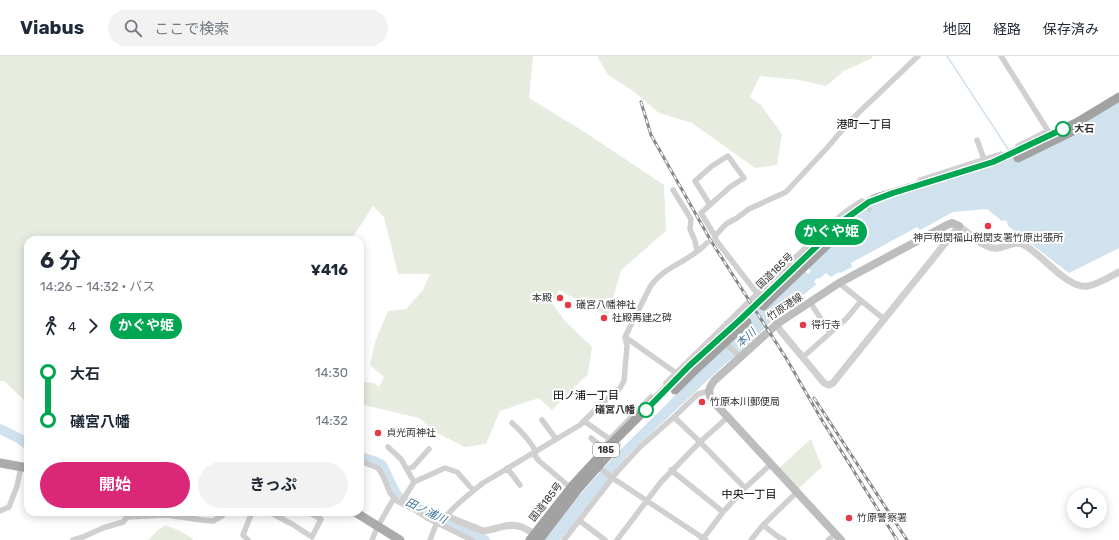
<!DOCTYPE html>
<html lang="ja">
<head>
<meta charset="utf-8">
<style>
  :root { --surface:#fff; --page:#f2f2f3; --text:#1f2937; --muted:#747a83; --line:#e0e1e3; --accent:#db2777 }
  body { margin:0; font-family:Rubik,"Noto Sans JP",sans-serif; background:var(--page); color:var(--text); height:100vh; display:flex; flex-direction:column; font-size:15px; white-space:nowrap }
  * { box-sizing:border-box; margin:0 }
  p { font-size:13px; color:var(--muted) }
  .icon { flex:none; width:22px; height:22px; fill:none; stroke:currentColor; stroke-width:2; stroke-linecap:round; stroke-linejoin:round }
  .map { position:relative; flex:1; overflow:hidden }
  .side { position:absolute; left:24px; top:180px; width:340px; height:280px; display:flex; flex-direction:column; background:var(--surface); border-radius:12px; box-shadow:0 2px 10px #0003 }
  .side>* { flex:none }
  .badge { padding:0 8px; border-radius:13px; font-size:14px; line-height:26px }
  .fabs { position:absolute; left:1067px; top:432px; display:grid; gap:8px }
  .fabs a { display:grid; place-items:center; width:40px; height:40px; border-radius:50%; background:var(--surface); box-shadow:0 2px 10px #0003; font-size:20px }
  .map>.badge { position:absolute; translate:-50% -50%; box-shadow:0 0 0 2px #fff }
  .legs { display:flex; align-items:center; gap:6px; height:44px; padding:0 16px; font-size:13px }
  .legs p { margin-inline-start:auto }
  .headline { display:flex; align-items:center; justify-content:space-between; height:68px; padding:0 16px }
  h1 { font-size:22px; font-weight:700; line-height:30px }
  .primary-button { display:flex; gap:8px; margin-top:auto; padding:8px 16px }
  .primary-button a { flex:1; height:46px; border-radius:24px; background:var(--accent); color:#fff; font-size:16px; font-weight:700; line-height:46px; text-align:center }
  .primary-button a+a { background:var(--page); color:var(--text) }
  ul { padding:0 16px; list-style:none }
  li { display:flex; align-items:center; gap:14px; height:48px; font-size:15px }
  li i { display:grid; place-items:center; width:6px; height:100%; margin:0 5px; background:currentColor }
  li i::after { content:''; width:10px; height:10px; margin:-5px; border:3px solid; border-radius:50%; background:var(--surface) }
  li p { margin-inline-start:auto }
  li:first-child i { background:linear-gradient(#0000 50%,currentColor 0) }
  li:last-child i { background:linear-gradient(currentColor 50%,#0000 0) }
  header { display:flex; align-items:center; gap:24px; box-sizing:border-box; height:56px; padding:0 20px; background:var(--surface); border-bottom:1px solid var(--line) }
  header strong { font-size:19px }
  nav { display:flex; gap:22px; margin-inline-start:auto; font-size:14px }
  .search { width:280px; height:36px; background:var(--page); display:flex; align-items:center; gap:10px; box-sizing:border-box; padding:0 14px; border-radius:22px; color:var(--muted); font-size:15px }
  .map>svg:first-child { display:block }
  .green { fill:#e6ecdf }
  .water { fill:#cfe2ee }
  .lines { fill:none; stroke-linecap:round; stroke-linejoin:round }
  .stream { stroke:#cfe2ee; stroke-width:1.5 }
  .river { stroke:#cfe2ee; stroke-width:10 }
  .minor { stroke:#d0d0d0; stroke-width:5.5 }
  .tertiary { stroke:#d0d0d0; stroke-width:7 }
  .secondary { stroke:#bdbdbd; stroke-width:8 }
  .primary { stroke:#ababab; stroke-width:9 }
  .trunk { stroke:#a2a2a2; stroke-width:9 }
  .rail-casing { stroke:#888; stroke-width:3 }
  .rail { stroke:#fff; stroke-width:1.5; stroke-dasharray:4.5; stroke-linecap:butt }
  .trunk-bridge { stroke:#a2a2a2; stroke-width:9 }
  .line-1-casing { stroke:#fff; stroke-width:9 }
  .line-1 { stroke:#00a651; stroke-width:6 }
  .stop-1-dot { fill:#fff; stroke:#00a651; stroke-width:2 }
  .poi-dot { fill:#e63946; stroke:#fff; stroke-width:1.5 }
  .labels { text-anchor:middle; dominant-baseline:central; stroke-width:4; stroke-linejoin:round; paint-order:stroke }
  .shield { fill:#fff; stroke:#707070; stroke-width:1 }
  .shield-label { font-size:9px; font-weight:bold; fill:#333 }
  .stop-label { font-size:10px; font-weight:bold; fill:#333; stroke:#fff; text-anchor:start }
  .poi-label { font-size:10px; fill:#333; stroke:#fff; text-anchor:start }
  .street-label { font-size:10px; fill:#333; stroke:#fff }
  .neighbourhood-label { font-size:11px; fill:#000; stroke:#fff }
  .water-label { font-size:11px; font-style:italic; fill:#3f7597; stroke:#fff }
</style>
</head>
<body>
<header>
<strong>Viabus</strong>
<div class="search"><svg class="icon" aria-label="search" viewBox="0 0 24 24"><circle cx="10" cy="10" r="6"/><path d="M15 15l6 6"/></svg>ここで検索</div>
<nav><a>地図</a><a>経路</a><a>保存済み</a></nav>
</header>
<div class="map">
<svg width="1119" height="484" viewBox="0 0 1119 484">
  <rect width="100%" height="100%" fill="#fff"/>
  <path class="green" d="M0,0H533L529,42L583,75L664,129L666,175L621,214L608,260L559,234L552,247L564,264L592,291L588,318L552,354L539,342L500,355L486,388L465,391L435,376L419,362L360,348V336L364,326L374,327L379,331L384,321L370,309L375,286L388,255L406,253L423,234L430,218H398L384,161L373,150L351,184H288L286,180L274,184H28V346L25,345L4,325H0Z
    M597,0H873L872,2L844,15L826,30L799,24L760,20L750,41L761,49L782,78L777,109L755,112L692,67L659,57L633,35L608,19Z
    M811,383L822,411L798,433L779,412Z
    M166,469L180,475L192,482L193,484H148L158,474Z"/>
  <path class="water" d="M1119,40V192L1069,217L1008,170L1007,166L1005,164L1002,165L987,153L953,156L920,174L917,171L851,207L852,211L840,217L839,216L831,221L826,217L819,223L817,222L814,226L817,228L779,258L737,299L725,308L631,396L560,484H543L567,453L619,395L697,318L795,206L808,218L811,215L798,202L853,153L994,102L1094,53Z"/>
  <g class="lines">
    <path class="stream" d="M947,0L1010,96"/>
    <path class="river" d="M0,373L20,383L28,389
      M360,401L374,405L382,409L396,438L403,445L431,459L485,484"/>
    <path class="minor" d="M1001,0L1050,78
      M977,84L985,106
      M1018,90L1048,75
      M920,124L1001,98
      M673,134L691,163L690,173L695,185L697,195
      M710,149L695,125L712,110L728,100L744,122L730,131L702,156L701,157L715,180
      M839,227L884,263
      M810,246L830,277
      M777,268L774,263L759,240L715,183V180L726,168L737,162L749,153L786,136L827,92L850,65L918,0
      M625,281L679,319
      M360,294L361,298L360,300
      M740,301L716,278C743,251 771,224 799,198C819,179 838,159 862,145L869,153
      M803,301L847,262L861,245
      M666,327L716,278
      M674,361L700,386L745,432
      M542,364L556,383
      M584,365L618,389
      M512,367C522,376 530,384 536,396
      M591,382L602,391
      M608,385L651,341
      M388,391L401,403L414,426L401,447
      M533,397L539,405L571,432
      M360,405L378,412L383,420L390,437L397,445L415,454L427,462L472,484
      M597,410L611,421L706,484
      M507,412L520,429
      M407,413L413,411L429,393
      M671,414L723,456
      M414,426L445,412L457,416L473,434
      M0,455L9,451L17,430L21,411
      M269,456L292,468L312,481L321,463L308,456
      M127,461L166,459L202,464L213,465L222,460
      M580,465L605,484
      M440,468C451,452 468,439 483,427L580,369L601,348L620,332L624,325L627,290L625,281L650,231C661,214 679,209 695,197C699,194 703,191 707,187
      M763,469L777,480L784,484
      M73,484L83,481L103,472L123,466L127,461L129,456
      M248,484L243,479L252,456
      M372,484L378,470L394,442
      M430,484L437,466
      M564,484L617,416L640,391L674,361L698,338L709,335
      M617,484L661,426L700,386L728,361
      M702,484L723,456L745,432L771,408
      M751,484L763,469L797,436
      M828,484L835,478"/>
    <path class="tertiary" d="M777,268L780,274L824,327L829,329L833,327L959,170C970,178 985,194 998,192C1006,191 1014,185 1022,188C1041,196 1067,234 1088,230C1099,228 1109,221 1119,216
      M446,460L483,475C495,474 506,467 518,470C524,471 530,476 535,478"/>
    <path class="secondary" d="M841,484L712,344C707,336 709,331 715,324L777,268L839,227L947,169L952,167L959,170"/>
    <path class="primary" d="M0,407L28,412
      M355,456L400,484"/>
    <path class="trunk" d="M1018,102L1073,75
      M826,181C841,166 857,152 876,142L993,106L1076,67L1119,41
      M675,334L694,315
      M530,484L573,429L609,390L689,310
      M539,484L578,433L610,397"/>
    <g class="rail-casing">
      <path id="rail" d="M641,46L651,79L711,185L786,302L823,366L897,484
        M814,342L907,484"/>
    </g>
    <use href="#rail" class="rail"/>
    <path class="trunk-bridge" d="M763,250L830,186
      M689,310L741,263L826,181
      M694,315L747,266"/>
  </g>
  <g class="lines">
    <g class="line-1-casing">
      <path id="line-1" d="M646,354L689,310L741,263L844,164L869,146L893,137L993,106L1063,73"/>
    </g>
    <use href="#line-1" class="line-1"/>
  </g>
  <g class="stop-1-dot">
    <circle cx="1063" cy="73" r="7"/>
    <circle cx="646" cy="354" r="7"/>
  </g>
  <g class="poi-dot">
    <circle cx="988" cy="170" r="4"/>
    <circle cx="560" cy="242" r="4"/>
    <circle cx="568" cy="249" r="4"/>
    <circle cx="604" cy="262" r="4"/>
    <circle cx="803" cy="269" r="4"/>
    <circle cx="702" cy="346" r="4"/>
    <circle cx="378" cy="377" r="4"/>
    <circle cx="849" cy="462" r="4"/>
  </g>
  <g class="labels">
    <rect class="shield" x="593" y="387" width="26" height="14" rx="3"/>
    <g class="shield-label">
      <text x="606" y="394">185</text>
    </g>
    <g class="stop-label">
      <text x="1074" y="73">大石</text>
      <text x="635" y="354" text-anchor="end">礒宮八幡</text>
    </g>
    <g class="poi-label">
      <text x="988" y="182" text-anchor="middle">神戸税関福山税関支署竹原出張所</text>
      <text x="552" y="242" text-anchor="end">本殿</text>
      <text x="576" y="249">礒宮八幡神社</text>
      <text x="612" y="262">社殿再建之碑</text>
      <text x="811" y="269">得行寺</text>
      <text x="710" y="346">竹原本川郵便局</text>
      <text x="386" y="377">貞光両神社</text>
      <text x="857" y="462">竹原警察署</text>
    </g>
    <g class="street-label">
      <text transform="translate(775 215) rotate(-44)">国道185号</text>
      <text transform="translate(785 251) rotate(-34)">竹原港線</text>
      <text transform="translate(546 446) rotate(-52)">国道185号</text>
    </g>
    <g class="neighbourhood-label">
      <text x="864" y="68">港町一丁目</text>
      <text x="586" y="339">田ノ浦一丁目</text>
      <text x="749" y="438">中央一丁目</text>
    </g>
    <g class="water-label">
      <text transform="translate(746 282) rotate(-43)">本川</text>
      <text transform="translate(426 455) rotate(26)">田ノ浦川</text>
    </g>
  </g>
</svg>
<div class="fabs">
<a><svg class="icon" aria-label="locate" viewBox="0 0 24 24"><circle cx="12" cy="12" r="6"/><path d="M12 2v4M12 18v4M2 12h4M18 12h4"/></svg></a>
</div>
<b class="badge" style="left:831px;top:176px;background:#00a651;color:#fff">かぐや姫</b>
<section class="side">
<div class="headline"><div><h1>6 分</h1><p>14:26 – 14:32 · バス</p></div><b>¥416</b></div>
<div class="legs"><svg class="icon" aria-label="walk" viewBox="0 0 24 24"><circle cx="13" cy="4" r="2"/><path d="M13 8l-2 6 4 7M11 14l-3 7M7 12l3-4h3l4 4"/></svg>4<svg class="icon" aria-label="forward" viewBox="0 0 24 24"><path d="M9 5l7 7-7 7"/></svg><b class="badge" style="background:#00a651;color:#fff">かぐや姫</b></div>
<ul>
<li><i style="color:#00a651"></i><b>大石</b><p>14:30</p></li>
<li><i style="color:#00a651"></i><b>礒宮八幡</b><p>14:32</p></li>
</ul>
<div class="primary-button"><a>開始</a><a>きっぷ</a></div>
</section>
</div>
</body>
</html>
